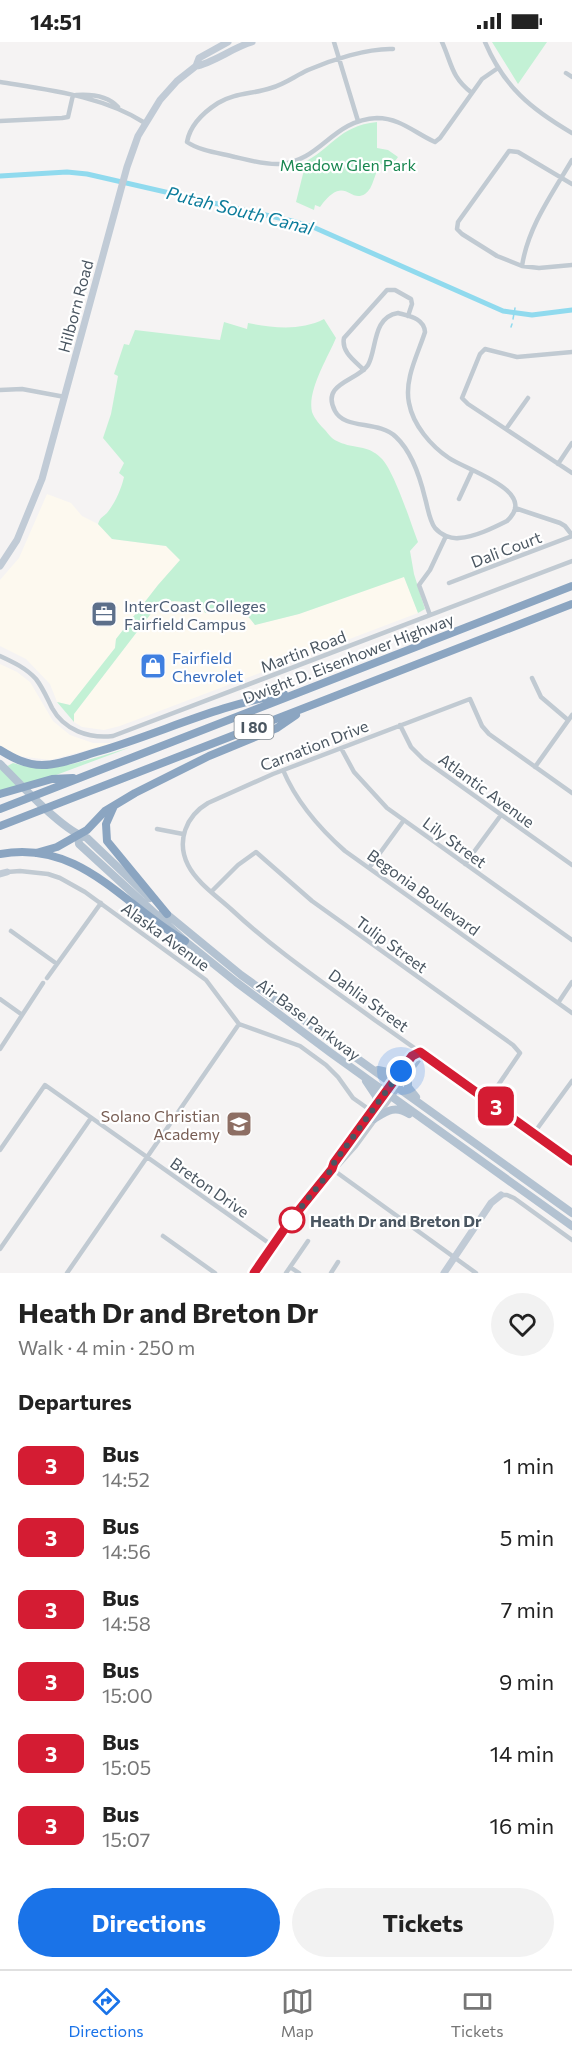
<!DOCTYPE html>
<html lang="en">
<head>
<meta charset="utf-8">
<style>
  :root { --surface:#fff; --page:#f2f2f2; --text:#222; --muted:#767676; --line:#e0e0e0; --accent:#1a73e8 }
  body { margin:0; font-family:Commissioner,sans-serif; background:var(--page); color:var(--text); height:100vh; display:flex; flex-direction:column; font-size:22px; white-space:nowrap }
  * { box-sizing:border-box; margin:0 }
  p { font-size:20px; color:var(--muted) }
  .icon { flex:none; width:33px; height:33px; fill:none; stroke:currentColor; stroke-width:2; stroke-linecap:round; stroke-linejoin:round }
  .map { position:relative; height:1231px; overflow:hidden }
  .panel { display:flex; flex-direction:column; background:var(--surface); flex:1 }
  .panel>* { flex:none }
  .badge { padding:0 12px; border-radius:9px; font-size:21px; line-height:39px }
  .you { position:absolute; width:30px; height:30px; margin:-15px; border:4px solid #fff; border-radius:50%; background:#1a73e8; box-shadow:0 0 0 9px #1a73e833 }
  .map>.badge { position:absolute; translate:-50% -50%; box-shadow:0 0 0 3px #fff }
  h2 { padding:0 18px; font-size:22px; line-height:54px }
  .round { display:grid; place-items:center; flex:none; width:63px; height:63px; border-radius:32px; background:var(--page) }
  .overview { display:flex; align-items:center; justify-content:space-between; height:102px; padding:0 18px }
  h1 { font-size:28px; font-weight:700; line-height:45px }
  .primary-button { display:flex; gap:12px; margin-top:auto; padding:12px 18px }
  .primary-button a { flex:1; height:69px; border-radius:36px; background:var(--accent); color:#fff; font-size:24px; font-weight:700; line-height:69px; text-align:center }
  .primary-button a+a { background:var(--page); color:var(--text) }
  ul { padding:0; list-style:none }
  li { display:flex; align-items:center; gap:18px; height:72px; padding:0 18px }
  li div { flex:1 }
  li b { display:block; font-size:22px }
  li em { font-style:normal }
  li .badge { min-width:66px; font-weight:700; text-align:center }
  .status { display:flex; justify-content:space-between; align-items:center; height:42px; padding:0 30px; background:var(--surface); direction:ltr }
  .status svg { height:16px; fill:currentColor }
  .menu { display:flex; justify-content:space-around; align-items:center; height:84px; border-top:2px solid var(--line); background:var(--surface); font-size:16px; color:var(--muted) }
  .menu a { display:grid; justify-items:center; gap:3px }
  .menu .selected { color:var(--accent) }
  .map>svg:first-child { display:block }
  .commercial { fill:#fdf9ef }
  .green { fill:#c3f1d5 }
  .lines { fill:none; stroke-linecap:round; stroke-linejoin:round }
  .stream { stroke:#90daee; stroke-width:1.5 }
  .canal { stroke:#90daee; stroke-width:5 }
  .street { stroke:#c1cad2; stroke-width:4.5 }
  .secondary { stroke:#c1cbd6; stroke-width:7 }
  .primary { stroke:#b3c2d1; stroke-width:8 }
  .highway { stroke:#8ba5c1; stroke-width:8 }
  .line-casing { stroke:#fff; stroke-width:14 }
  .line { stroke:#d41c33; stroke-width:9 }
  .walk { stroke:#4a5661; stroke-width:6; stroke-dasharray:0 10.8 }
  .stop-dot { fill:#fff; stroke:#d41c33; stroke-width:3 }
  .labels { text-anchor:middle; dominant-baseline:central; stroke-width:4.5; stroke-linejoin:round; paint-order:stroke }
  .shield { fill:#fff; stroke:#808990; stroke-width:1.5 }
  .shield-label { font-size:15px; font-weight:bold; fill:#4a5661 }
  .park-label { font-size:16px; fill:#17864f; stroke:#fff }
  .street-label { font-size:16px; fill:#4a5661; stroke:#fff }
  .service-label { font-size:16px; fill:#4e5e75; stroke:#fff; text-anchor:start }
  .shop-label { font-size:16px; fill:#366cbe; stroke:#fff; text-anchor:start }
  .education-label { font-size:16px; fill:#785e54; stroke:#fff; text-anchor:end }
  .stop-label { font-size:16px; font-weight:bold; fill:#4a5661; stroke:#fff; text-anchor:start }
  .water-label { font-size:18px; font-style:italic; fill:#0c7c9b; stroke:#fff }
</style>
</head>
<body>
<div class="status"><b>14:51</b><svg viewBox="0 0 49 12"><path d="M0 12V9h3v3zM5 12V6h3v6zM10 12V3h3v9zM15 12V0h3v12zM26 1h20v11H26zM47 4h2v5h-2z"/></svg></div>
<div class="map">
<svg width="572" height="1231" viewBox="0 0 572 1231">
  <rect width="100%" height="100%" fill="#f5f3f3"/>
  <path class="commercial" d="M47,452L71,461L82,474L98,482L112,497L166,504L181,518L158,543L116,597L115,606L70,663L57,660L50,642L26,617L0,604V538L19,516Z
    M404,534L418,571L120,684L104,688L82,685L74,680V672L153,569L165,560L174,558L202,563L205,570L229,563L244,569L255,583L299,572Z
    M0,622L17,630L30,640L53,679L70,693L93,701H113L50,718L18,714L4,706L0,703Z"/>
  <path class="green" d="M492,0H547L518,42Z
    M377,80V106L388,108L398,115L393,122H381C374,130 374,146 365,152C349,162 345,131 320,165L315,163L314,168L296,160L304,128L301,122C332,107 338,84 377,80Z
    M324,277L336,296C328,315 307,349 312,370C314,376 320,383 325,388C329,393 333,398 339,400C354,407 367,402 381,416C394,428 411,482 418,500L410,509L414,532L425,567L418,571L404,535L299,572L255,583C238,561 230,561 205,571L202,563C184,560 167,554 153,569L74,672V680L57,660L70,663L115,606L116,597L158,543L180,518L166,504L112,497L98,482C100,475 103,475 107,471C115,461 121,448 124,435L119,431L124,421L103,396L111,372L118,334L114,332L124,302L129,303L135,288L220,298L224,280L247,287L248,281C273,286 301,289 324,277Z
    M131,705L0,754V728L13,721C52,734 92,716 131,705Z"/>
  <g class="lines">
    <path class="stream" d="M513,277L515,266
      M511,285L512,282"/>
    <path class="canal" d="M0,134L67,130L87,132L292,179L313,185L503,269L532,273L572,268"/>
    <path class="street" d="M334,0L358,79
      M442,0C452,22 451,35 472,51
      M485,0C504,45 531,67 572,91
      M393,7C368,6 331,18 308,28C295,34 285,42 271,46C253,52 234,51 218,61C204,70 190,83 187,100C200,109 219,111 235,115C249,118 264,123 280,122C321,119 332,78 377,76C400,76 415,91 435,100L440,96L482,37L498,26
      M566,31L572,35
      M0,40C49,48 103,54 145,81
      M76,53C91,52 108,54 118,65
      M0,79L62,76L68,75L73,53
      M572,142L518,110L509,109L458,180L457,187L462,192L497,214L522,224L539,226L572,223
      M522,224C528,185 552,152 572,118
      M398,271C409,274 424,276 425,290C418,312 404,337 409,361C413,383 431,404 449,416C466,428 540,449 507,479C493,486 475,495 459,496C451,497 441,493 435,486C429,478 428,466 425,456C420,435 412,410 396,395C378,378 345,388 335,369C320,341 358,339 368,323C377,308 372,275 398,271Z
      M572,310L517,315L485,307L480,312L462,356L468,362L572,431
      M364,328C355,319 341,310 344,296L387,248H395L411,257L412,262L408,274
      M0,348L22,347L65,355
      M506,387L528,356
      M558,422L572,401
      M459,457L472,429
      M515,466L560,481L565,484L572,493
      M449,541L572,494
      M430,573L419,543L430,528L446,494
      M0,614C13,620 26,626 36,637C43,646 47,656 52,666C64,688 89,697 113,694L572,519
      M532,636L541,655L568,678
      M400,683L411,705L423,717L572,823
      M341,706L354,730L387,766L572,898
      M535,725L572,673
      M283,728C296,759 319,786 345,809L572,971
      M572,751L489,692L482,684L470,657L273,732L208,761C186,774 176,799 188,823C197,841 218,855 232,868C277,910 327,943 376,979C442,1025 507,1072 572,1119
      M157,787L183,792
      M465,822L501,773
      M369,826L404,778
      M7,830L20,829L48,832L60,836L85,850L206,938L239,982L300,1004L326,1023L338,1035L353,1056L370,1068L377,1063
      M212,849L238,823L256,810L312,859L513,1003L520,1011L488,1058
      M11,889L57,922
      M47,936L101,861
      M0,957L21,972
      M558,961L572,940
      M0,1007L43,941
      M534,1091L572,1039
      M0,1108L45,1043L273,1204
      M332,1127L476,1231
      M332,1127L334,1121L403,1026
      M501,1153H507L514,1156L572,1198
      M163,1194L215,1231
      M0,1207L91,1076
      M290,1225L299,1231
      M67,1231L239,982
      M255,1231L290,1179L332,1127L338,1124L356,1104L419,1018L420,1010
      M286,1231L308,1199
      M331,1231L338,1220"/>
    <path class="secondary" d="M196,24C211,22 234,5 252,0
      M0,524L17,498L42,437L127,125L138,94L160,58L177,39L196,24L199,16L228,0
      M0,832L7,830
      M444,1231L491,1161L501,1153"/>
    <path class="primary" d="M0,722C20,741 62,789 87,796L150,856
      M78,794L79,802L185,899L236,940L331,1011L572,1184
      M163,869L241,933L572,1171
      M378,1028L392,1031L408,1019
      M411,1028L408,1037V1045L416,1055
      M366,1039L376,1054L377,1063
      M374,1077C387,1069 395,1063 409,1072"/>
    <path class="highway" d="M0,708C13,716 26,723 42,723C61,723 82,714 100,709C161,691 220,662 284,652
      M0,752L52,737L73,736
      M114,764L106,782L107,799L167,872
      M0,767L572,544
      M0,784L572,562
      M36,811L57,805L87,788L105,769L135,751L209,714L277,686L296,673
      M0,812C80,797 124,864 185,899"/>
  </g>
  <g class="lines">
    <g class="line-casing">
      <path id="line" d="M254,1231L290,1179L332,1127L334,1121L412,1014L420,1010L572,1119"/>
    </g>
    <use href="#line" class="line"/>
    <path class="walk" d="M292,1178L290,1179L332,1127L334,1121L401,1029"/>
  </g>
  <defs>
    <g id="office-square" transform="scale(1.35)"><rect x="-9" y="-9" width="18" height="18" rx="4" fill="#5c6f8a" stroke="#fff"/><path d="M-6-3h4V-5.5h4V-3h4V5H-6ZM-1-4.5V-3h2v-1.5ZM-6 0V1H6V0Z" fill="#fff"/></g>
    <g id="shop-square" transform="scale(1.35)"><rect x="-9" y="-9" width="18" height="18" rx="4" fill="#3f7fe0" stroke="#fff"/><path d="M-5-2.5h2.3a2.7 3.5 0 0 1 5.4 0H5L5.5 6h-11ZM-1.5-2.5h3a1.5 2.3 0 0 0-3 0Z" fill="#fff"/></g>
    <g id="school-square" transform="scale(1.35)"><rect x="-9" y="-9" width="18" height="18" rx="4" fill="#8d6e63" stroke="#fff"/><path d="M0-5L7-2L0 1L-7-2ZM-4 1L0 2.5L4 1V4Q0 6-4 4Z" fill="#fff"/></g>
  </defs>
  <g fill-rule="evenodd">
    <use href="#office-square" x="104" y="572"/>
    <use href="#shop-square" x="153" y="624"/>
    <use href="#school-square" x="239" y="1082"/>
  </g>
  <circle class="stop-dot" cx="292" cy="1178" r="12"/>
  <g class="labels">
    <rect class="shield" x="234.5" y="673" width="39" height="24" rx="4.5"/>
    <g class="shield-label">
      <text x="254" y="685">I 80</text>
    </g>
    <g class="park-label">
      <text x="348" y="122">Meadow Glen Park</text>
    </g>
    <g class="street-label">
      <text transform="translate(75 264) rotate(-75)">Hilborn Road</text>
      <text transform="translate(506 507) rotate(-21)">Dali Court</text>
      <text transform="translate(303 609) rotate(-21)">Martin Road</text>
      <text transform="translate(348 616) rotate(-21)">Dwight D. Eisenhower Highway</text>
      <text transform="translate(314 703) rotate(-21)">Carnation Drive</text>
      <text transform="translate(487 748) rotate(36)">Atlantic Avenue</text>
      <text transform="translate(455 800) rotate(36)">Lily Street</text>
      <text transform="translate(424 850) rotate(36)">Begonia Boulevard</text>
      <text transform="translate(166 894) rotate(36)">Alaska Avenue</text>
      <text transform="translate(392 902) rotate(36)">Tulip Street</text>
      <text transform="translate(369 958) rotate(36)">Dahlia Street</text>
      <text transform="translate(309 977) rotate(37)">Air Base Parkway</text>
      <text transform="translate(210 1145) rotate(35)">Breton Drive</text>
    </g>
    <g class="service-label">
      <text x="124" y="563">InterCoast Colleges<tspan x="124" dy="18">Fairfield Campus</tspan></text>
    </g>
    <g class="shop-label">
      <text x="172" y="615">Fairfield<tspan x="172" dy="18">Chevrolet</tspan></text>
    </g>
    <g class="education-label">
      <text x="220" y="1073">Solano Christian<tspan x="220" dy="18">Academy</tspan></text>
    </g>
    <g class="stop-label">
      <text x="310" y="1178">Heath Dr and Breton Dr</text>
    </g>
    <g class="water-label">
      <text transform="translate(240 168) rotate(14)">Putah South Canal</text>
    </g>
  </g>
</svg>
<div class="you" style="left:401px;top:1029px"></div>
<b class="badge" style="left:496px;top:1064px;background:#d41c33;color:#fff">3</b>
</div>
<section class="panel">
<div class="overview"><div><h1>Heath Dr and Breton Dr</h1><p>Walk · 4 min · 250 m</p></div><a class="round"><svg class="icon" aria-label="heart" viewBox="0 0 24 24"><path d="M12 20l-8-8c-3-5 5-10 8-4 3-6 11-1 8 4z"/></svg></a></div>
<h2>Departures</h2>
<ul>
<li><span class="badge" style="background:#d41c33;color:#fff">3</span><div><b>Bus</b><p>14:52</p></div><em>1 min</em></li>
<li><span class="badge" style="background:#d41c33;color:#fff">3</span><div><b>Bus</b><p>14:56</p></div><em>5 min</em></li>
<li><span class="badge" style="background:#d41c33;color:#fff">3</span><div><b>Bus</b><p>14:58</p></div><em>7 min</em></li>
<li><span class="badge" style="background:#d41c33;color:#fff">3</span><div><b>Bus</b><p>15:00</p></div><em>9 min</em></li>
<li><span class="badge" style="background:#d41c33;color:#fff">3</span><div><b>Bus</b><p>15:05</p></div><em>14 min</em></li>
<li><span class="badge" style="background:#d41c33;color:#fff">3</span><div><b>Bus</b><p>15:07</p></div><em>16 min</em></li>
</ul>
<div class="primary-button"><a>Directions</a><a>Tickets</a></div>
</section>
<nav class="menu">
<a class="selected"><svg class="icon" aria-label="directions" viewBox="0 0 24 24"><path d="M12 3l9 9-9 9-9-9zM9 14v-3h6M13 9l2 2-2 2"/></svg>Directions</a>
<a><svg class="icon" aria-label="map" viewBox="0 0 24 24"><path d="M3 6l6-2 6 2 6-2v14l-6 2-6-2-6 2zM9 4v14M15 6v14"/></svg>Map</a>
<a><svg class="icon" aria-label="tickets" viewBox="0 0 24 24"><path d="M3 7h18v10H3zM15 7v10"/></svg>Tickets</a>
</nav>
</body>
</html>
